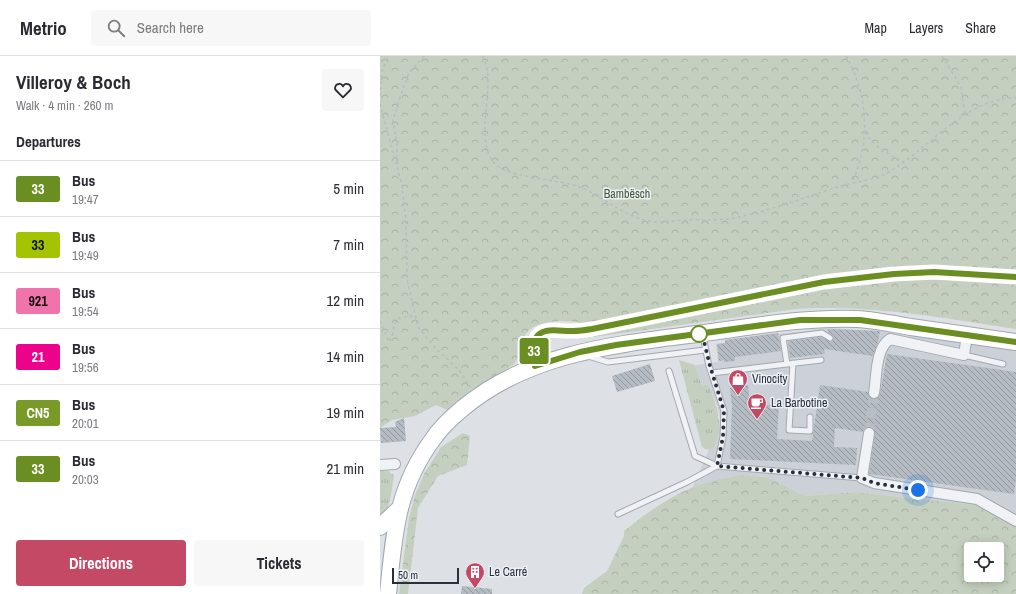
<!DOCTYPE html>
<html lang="en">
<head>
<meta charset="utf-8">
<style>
  :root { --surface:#fff; --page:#f7f7f7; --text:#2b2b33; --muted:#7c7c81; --line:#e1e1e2; --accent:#c44965 }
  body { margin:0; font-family:"Archivo Narrow",sans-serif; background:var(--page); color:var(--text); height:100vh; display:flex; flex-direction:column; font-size:15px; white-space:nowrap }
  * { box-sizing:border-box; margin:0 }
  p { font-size:13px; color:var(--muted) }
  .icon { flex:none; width:22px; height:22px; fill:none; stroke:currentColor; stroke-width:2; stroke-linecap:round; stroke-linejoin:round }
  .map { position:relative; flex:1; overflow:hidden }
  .sheet { display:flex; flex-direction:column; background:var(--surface); width:380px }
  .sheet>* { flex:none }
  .badge { padding:0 8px; border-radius:3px; font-size:14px; line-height:26px }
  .controls { position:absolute; left:584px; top:486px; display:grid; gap:8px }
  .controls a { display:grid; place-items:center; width:40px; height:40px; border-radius:4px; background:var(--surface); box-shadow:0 2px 10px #0003; font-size:20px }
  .scale { position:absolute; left:12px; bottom:10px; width:67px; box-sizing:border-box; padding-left:4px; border:2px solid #28303c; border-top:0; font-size:11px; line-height:14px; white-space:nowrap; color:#28303c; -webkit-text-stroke:3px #edf0f4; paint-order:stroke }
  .you { position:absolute; width:20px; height:20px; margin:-10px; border:3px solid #fff; border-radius:50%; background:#1a73e8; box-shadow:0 0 0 6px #1a73e833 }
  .map>.badge { position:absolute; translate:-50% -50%; box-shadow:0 0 0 2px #fff }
  h2 { padding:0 16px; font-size:15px; line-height:36px }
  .round { display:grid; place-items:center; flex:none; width:42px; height:42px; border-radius:4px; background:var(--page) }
  .summary { display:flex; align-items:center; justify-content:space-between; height:68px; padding:0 16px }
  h1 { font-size:19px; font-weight:800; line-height:30px }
  .primary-button { display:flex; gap:8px; margin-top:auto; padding:8px 16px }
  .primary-button a { flex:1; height:46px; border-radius:4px; background:var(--accent); color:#fff; font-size:16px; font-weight:800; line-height:46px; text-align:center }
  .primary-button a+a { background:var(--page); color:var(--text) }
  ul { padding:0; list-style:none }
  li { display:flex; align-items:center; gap:12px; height:56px; padding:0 16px; border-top:1px solid var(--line) }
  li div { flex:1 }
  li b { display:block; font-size:15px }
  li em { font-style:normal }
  li .badge { min-width:44px; font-weight:700; text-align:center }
  header { display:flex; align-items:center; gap:24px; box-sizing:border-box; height:56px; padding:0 20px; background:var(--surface); border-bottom:1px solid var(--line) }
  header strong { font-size:19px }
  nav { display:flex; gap:22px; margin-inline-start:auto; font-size:14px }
  .search { width:280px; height:36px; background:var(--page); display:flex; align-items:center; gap:10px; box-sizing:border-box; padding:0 14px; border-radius:4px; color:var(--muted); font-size:15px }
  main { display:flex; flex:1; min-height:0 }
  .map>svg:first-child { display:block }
  .built { fill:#ccd1d8 }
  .grass { fill:url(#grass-tufts) }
  .forest { fill:url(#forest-crowns); fill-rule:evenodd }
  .building { fill:url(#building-back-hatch) }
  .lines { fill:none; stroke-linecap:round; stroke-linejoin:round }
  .minor-tunnel { stroke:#b9bec4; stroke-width:10; stroke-dasharray:10 5; stroke-linecap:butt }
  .service-casing { stroke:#a3a8b0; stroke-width:7 }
  .minor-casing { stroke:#a3a8b0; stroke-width:12 }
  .primary-casing { stroke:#9ea7b1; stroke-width:18 }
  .path { stroke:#b8bcc1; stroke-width:1.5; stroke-dasharray:3 3; stroke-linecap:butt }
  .service { stroke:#f0f2f5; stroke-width:5 }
  .minor { stroke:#f0f2f5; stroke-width:10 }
  .secondary { stroke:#fff; stroke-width:15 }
  .primary { stroke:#fff; stroke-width:16 }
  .line-casing { stroke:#fff; stroke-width:9 }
  .line { stroke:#6b8e23; stroke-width:6 }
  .walk { stroke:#28303c; stroke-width:4; stroke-dasharray:0 7.2 }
  .stop-dot { fill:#fff; stroke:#6b8e23; stroke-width:2 }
  .labels { text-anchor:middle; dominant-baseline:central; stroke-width:3; stroke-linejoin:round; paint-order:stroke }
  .park-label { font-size:12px; fill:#3f5636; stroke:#edf0f4 }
  .poi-label { font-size:12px; fill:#28303c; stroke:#edf0f4; text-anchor:start }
</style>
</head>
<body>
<header>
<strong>Metrio</strong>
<div class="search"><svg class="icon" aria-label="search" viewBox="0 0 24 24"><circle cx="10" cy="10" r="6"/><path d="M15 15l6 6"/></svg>Search here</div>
<nav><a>Map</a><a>Layers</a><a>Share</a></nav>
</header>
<main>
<section class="sheet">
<div class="summary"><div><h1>Villeroy &amp; Boch</h1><p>Walk · 4 min · 260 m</p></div><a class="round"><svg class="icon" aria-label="heart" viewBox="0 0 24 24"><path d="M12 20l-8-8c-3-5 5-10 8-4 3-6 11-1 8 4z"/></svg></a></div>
<h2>Departures</h2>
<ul>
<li><span class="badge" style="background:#6b8e23;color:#fff">33</span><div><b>Bus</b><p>19:47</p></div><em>5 min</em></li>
<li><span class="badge" style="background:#a4c300;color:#111">33</span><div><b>Bus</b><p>19:49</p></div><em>7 min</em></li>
<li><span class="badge" style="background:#f173ac;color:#111">921</span><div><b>Bus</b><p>19:54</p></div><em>12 min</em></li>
<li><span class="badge" style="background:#ed028c;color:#fff">21</span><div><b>Bus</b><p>19:56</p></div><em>14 min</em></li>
<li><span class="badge" style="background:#799a27;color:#fff">CN5</span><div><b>Bus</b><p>20:01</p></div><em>19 min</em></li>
<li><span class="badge" style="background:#6b8e23;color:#fff">33</span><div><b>Bus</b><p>20:03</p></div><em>21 min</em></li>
</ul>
<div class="primary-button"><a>Directions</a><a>Tickets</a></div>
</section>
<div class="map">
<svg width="636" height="538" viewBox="0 0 636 538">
  <defs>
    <pattern id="grass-tufts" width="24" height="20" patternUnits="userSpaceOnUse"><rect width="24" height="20" fill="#c4cfbf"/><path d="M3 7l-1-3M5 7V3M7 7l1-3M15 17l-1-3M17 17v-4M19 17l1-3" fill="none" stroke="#a8b2a5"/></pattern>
    <pattern id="forest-crowns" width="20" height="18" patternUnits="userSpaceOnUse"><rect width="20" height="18" fill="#c4cfbf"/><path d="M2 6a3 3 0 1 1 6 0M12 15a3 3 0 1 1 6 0" fill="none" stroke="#a8b2a5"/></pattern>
    <pattern id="building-back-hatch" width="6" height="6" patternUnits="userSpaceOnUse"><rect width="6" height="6" fill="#b5bbc2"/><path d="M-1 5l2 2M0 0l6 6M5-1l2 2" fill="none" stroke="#93989f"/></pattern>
  </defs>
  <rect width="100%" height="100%" fill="#dde1e6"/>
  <path class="built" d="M448,272L500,275L636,294V466L595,449L475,436L425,440L387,421L359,419L312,432L329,394H333L336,389L340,362L337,349L328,328L322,330L315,309L338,306L336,288L345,287V284Z"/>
  <path class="grass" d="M299,304L315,309L322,330L328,328C337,349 345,372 333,394L325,393L322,391Z
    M0,415H9L14,422C10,438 12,451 0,463Z"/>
  <path class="forest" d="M0,0H636V273C563,262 490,248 416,253L214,281L212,273C208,271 204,268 201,267C185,263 154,264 145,279C139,289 142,299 134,308L91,334L67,354L56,349L35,360L12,364L0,372Z
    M83,377L90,380L87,409L58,420L38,452L28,538H19L29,462L35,439L44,418L61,391Z
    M359,419L387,421L425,440L475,436L595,449L636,466V538H202L204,532L227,515L244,480V475C264,459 287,442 311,432C326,426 343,423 359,419ZM591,493H617V519H591Z"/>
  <path class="building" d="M448,273L500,275L498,286L493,300L444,293L445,298L410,302L408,285L441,281L452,286L454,280L448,276Z
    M398,277L401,295L355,301V305L344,306V304L339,305L337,288L345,287V284Z
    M507,298L636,316V423L634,438L489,418L495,378L493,372L490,371L484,373L483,376L455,372L454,391L477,392L476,409L350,403L352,350L350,332L368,329L370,348L399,349L397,383L432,385L440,329L488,336L490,342L497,343L500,338Z
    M270,308L275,325L237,336L232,320Z
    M24,362L26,385L1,387L0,372L16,371L15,366Z
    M82,530L112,533V538H81Z"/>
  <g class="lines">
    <path class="minor-tunnel" d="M489,377L494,337"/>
    <g class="service-casing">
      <path id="service" d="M584,299L623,308
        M208,300L228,306L325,294
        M413,307L409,374L430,375V361
        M407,308L403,282L442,277L450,282
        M289,315L315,400L337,410L343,381L344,355L329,310L323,280
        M332,317L441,304
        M238,458L307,426L337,410L482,422"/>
    </g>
    <g class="minor-casing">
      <path id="minor" d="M494,337C497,320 495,293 510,283L584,299L587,279
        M489,377L482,422L494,427L597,443L636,465
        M0,409L15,408"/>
    </g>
    <g class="primary-casing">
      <path id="primary" d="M0,471L19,453
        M8,538C14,479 16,433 53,383C61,371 72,361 83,352C151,295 241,288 325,277C376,270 426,261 477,263C495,264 514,268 531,271C566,276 601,281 636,286"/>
    </g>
    <path class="path" d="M44,0L29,17L23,32L13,64L17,90V111L22,130L26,164L27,223L38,271L57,294L78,313L90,331
      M103,0C117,31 95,73 111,103C121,122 177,123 197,130C222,139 242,160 269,165C282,168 294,164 306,164C322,163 338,165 354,162C390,155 425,141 461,130C477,125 498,124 512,114C550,91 588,41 636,42
      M466,0C488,38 491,86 472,126
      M562,0L581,31L585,58
      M0,40L2,16L8,0
      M0,48L16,108
      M485,76C495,92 508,98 524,106
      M0,265L9,286C19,268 7,261 35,260
      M12,418L14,422"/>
    <use href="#service" class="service"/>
    <use href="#minor" class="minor"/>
    <path class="secondary" d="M155,310C155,302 153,291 155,284C161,269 181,276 193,275C199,275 206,274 212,273L444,226L514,218L554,216L636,221"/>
    <use href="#primary" class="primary"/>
  </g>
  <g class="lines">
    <g class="line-casing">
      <path id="line" d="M636,221L554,216L514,218L444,226L212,273C206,274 199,275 193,275C181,276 161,269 155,284C153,291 155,302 155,310L200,296L236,289L420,264H480L636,286"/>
    </g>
    <use href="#line" class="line"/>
    <path class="walk" d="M319,278L322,277L330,310L344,355L343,381L337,410L482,422L494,427L538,434"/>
  </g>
  <defs>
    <g id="shop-pin" transform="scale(1)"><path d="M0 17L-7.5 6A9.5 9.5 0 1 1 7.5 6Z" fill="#c44965" stroke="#edf0f4"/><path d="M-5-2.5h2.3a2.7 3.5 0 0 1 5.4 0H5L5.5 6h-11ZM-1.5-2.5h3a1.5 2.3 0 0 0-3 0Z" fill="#fff"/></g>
    <g id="cafe-pin" transform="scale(1)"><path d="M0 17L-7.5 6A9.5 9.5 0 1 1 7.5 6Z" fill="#c44965" stroke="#edf0f4"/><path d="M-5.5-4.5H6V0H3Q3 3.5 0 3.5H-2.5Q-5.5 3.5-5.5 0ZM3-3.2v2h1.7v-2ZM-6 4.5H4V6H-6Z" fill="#fff"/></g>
    <g id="building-pin" transform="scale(1)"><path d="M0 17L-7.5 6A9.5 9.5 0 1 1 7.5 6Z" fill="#c44965" stroke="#edf0f4"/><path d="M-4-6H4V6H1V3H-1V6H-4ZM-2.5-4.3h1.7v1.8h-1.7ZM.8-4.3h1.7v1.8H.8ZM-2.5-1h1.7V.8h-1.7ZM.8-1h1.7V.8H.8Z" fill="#fff"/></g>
  </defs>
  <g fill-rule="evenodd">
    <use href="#shop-pin" x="358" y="323"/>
    <use href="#cafe-pin" x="377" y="347"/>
    <use href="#building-pin" x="95" y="516"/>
  </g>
  <circle class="stop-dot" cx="319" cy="278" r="8"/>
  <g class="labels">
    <g class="park-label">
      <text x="247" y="138">Bambësch</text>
    </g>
    <g class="poi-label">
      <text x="372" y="323">Vinocity</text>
      <text x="391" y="347">La Barbotine</text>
      <text x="109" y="516">Le Carré</text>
    </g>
  </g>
</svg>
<div class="controls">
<a><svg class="icon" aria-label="locate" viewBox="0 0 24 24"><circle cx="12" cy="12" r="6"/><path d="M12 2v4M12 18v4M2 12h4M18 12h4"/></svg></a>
</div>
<div class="scale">50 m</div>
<div class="you" style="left:538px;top:434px"></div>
<b class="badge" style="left:154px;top:295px;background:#6b8e23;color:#fff">33</b>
</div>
</main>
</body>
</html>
